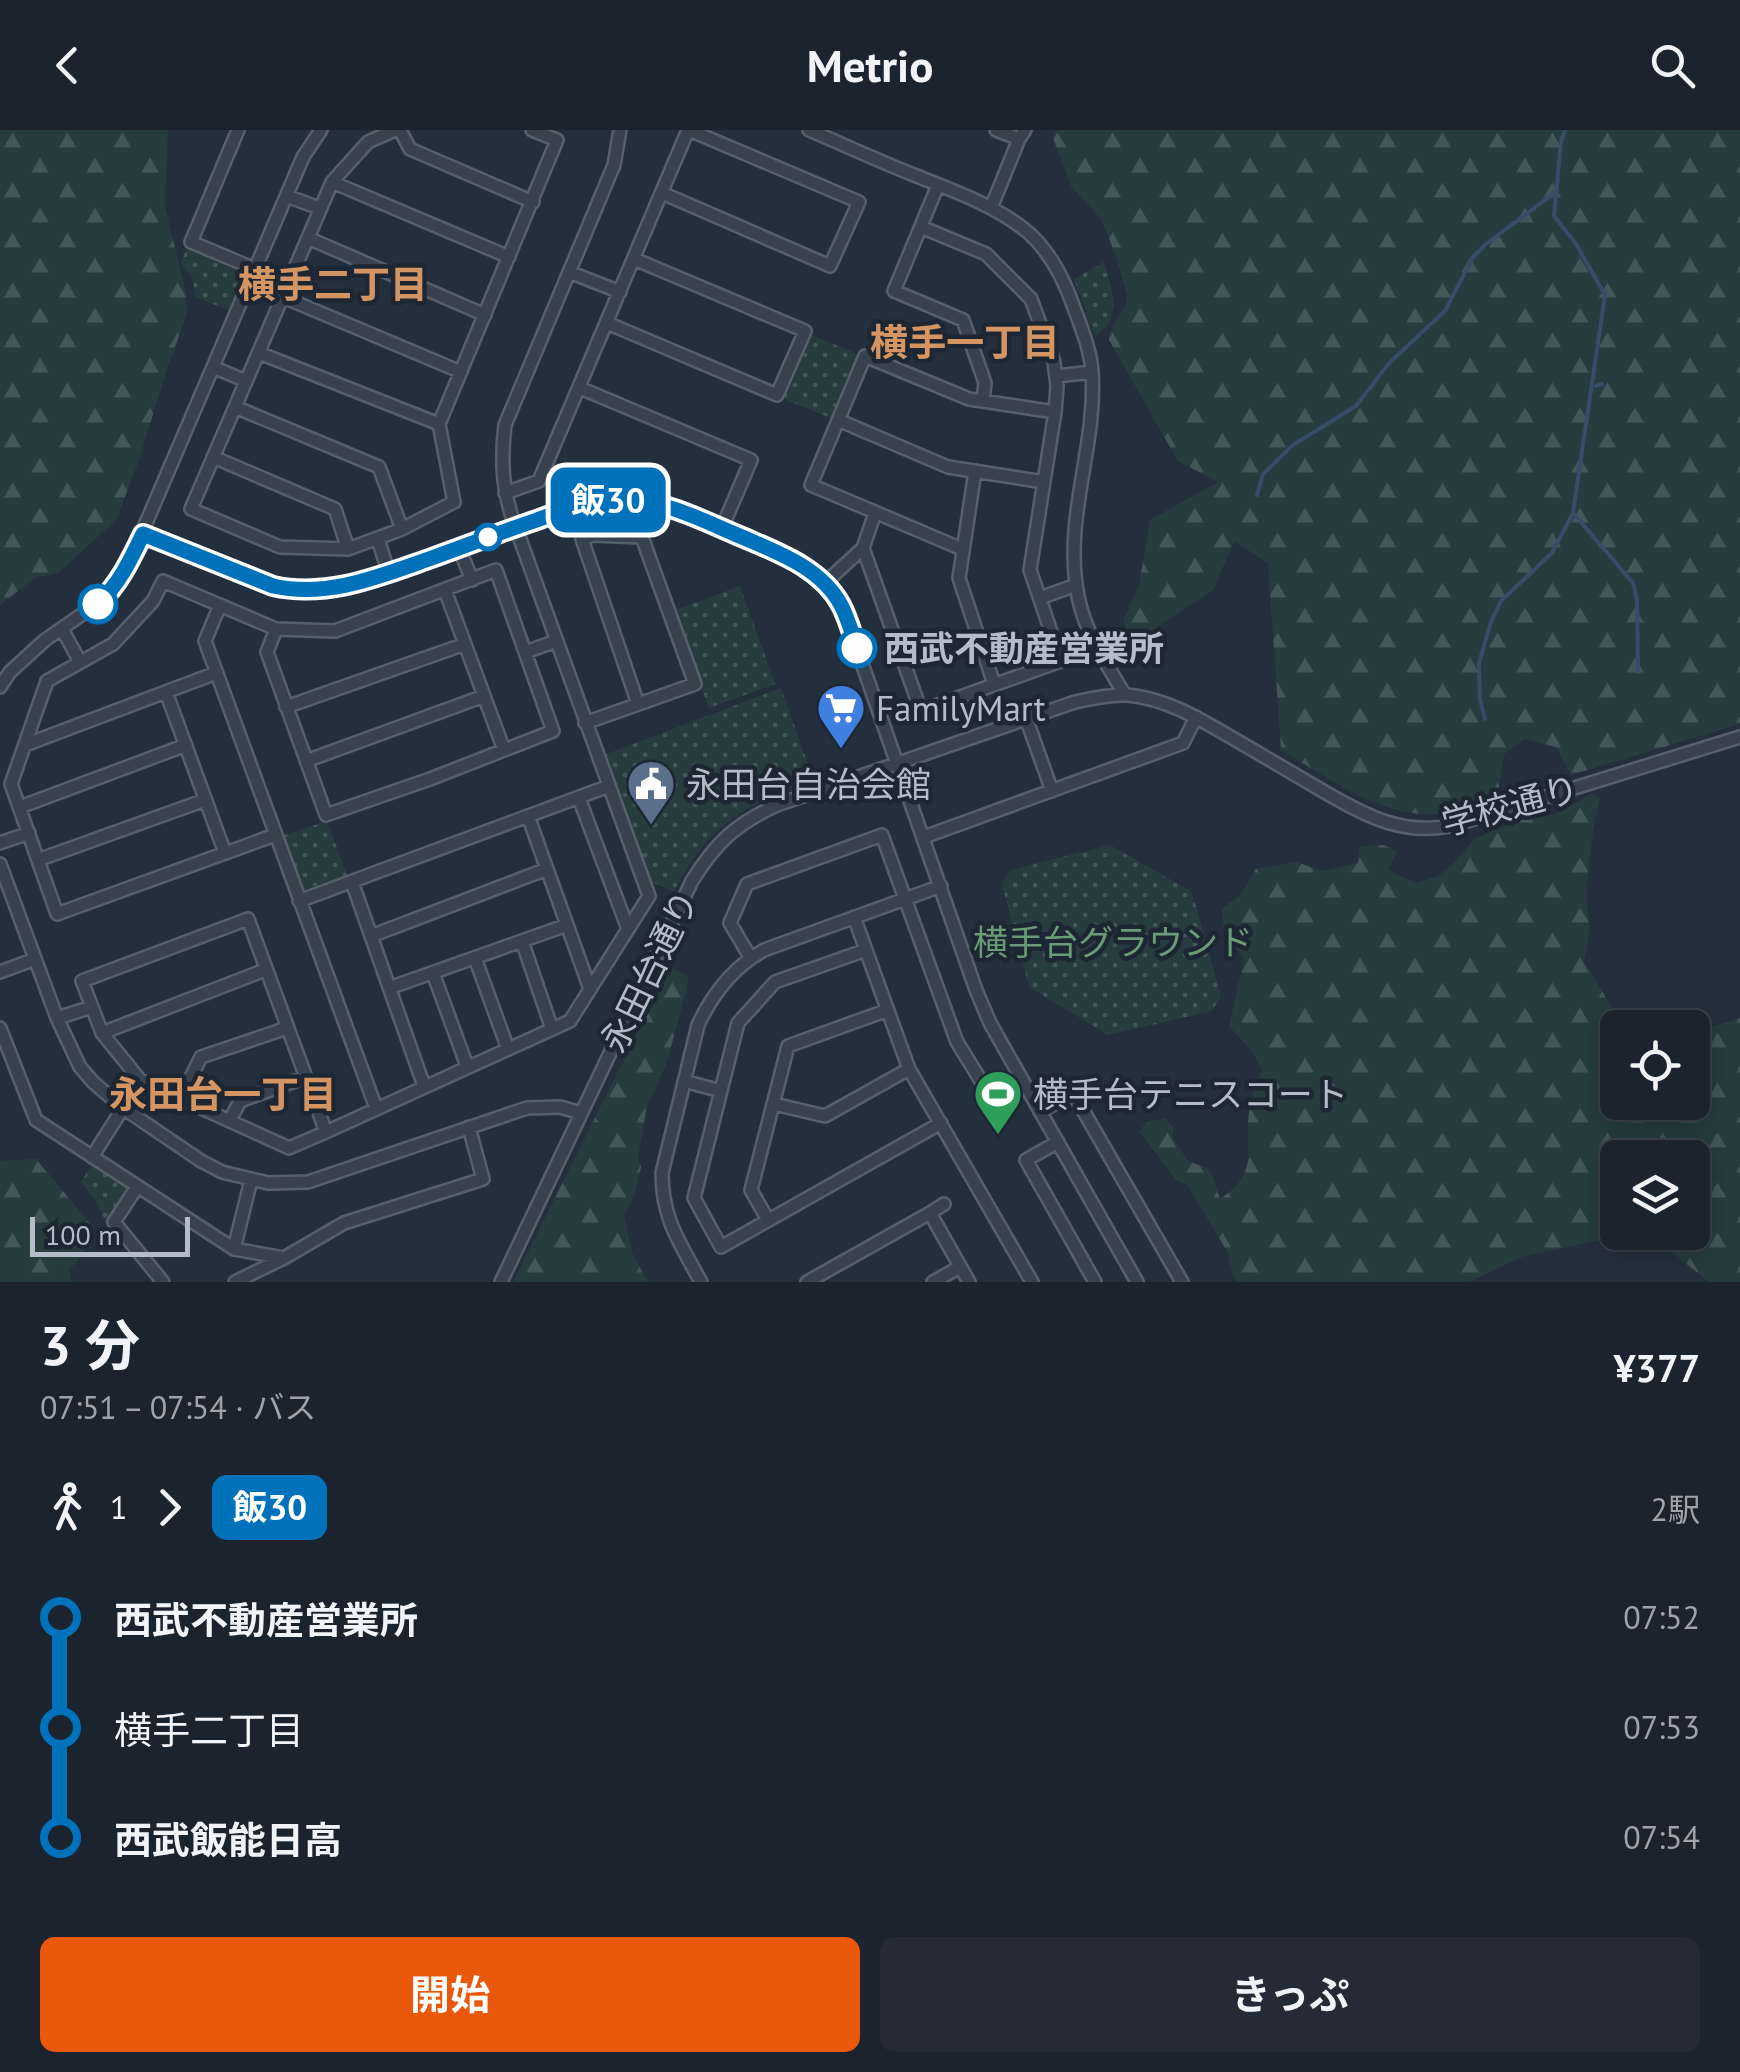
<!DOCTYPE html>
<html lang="ja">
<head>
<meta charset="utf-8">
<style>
  :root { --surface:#1b232e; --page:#242b36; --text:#f1f3f6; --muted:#a0a4aa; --line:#39404a; --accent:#ea580c }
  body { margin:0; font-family:"PT Sans","Noto Sans JP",sans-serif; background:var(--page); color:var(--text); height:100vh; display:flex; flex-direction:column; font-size:38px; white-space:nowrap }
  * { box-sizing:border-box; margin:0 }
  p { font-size:32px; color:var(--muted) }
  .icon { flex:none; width:55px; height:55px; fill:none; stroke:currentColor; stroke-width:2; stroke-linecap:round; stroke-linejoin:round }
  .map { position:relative; height:1152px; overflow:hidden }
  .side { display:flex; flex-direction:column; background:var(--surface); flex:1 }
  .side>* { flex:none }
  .badge { padding:0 20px; border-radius:15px; font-size:35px; line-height:65px }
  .buttons { position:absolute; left:1600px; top:880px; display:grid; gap:20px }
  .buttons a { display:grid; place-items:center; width:110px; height:110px; border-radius:15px; background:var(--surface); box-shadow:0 5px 25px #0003,0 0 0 2px var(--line); font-size:50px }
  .scale { position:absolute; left:30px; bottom:25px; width:160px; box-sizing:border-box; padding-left:10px; border:5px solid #b4bcc9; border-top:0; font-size:28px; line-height:35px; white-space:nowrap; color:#b4bcc9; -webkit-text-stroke:8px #1d2633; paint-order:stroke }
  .map>.badge { position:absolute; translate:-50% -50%; box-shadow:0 0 0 5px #fff }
  .legs { display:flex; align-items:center; gap:15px; height:110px; padding:0 40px; font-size:32px }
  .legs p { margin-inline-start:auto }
  .head { display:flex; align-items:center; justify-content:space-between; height:170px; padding:0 40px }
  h1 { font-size:55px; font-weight:700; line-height:75px }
  .action { display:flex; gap:20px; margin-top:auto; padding:20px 40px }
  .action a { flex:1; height:115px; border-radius:15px; background:var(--accent); color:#fff; font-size:40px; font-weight:700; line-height:115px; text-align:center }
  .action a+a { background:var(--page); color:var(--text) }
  ul { padding:0 40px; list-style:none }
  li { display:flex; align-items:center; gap:35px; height:110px; font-size:38px }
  li i { display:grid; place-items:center; width:15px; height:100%; margin:0 12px; background:currentColor }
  li i::after { content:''; width:25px; height:25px; margin:-12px; border:8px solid; border-radius:50%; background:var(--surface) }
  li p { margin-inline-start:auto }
  li:first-child i { background:linear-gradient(#0000 50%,currentColor 0) }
  li:last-child i { background:linear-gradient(currentColor 50%,#0000 0) }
  header { display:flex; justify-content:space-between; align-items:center; height:130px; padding:0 40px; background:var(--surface); font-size:45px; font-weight:700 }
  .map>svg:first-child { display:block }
  .grass { fill:url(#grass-dots) }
  .forest { fill:url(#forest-firs) }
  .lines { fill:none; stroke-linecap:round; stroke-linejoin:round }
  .stream { stroke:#394c67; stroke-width:4 }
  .minor-casing { stroke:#565f6c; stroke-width:16 }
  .minor { stroke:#38414e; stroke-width:11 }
  .line-1-casing { stroke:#fff; stroke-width:22 }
  .line-1 { stroke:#0072bc; stroke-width:15 }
  .stop-1-dot { fill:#fff; stroke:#0072bc; stroke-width:5 }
  .labels { text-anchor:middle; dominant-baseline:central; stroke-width:9; stroke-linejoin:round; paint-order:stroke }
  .stop-label { font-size:35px; font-weight:bold; fill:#b4bcc9; stroke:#1d2633; text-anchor:start }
  .poi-label { font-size:35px; fill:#b4bcc9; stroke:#1d2633; text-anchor:start }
  .street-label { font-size:35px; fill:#b4bcc9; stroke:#1d2633 }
  .park-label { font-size:35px; fill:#6b9a76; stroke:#1d2633 }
  .neighbourhood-label { font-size:38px; font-weight:bold; fill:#d59563; stroke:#1d2633 }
</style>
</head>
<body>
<header><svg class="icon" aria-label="back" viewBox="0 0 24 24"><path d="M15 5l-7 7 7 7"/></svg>Metrio<svg class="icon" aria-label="search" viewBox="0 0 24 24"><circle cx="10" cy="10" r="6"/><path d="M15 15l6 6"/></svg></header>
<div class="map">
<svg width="1740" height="1152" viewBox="0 0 1740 1152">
  <defs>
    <pattern id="grass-dots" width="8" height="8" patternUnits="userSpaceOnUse" patternTransform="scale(2.5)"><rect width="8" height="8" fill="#263c3f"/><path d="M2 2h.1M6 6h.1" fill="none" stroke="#435659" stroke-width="1.8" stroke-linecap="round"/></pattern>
    <pattern id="forest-firs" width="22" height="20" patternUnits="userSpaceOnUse" patternTransform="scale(2.5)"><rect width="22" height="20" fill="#263c3f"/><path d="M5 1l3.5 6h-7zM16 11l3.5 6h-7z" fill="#435659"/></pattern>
  </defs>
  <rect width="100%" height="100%" fill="#242f3e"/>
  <path class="grass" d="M186,119L246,145L230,181L196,167L192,147L181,134Z
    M1104,132C1112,159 1124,188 1095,206L1074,149Z
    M809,204L860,225L833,289L782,268Z
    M740,456L775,554L709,578L673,481Z
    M781,558L813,649C745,674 708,696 674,761L651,752L604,625Z
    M327,691L347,745L301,761L281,706Z
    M1110,715L1192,762L1221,866L1212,881L1108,905L1029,857L1002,754L1011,740Z
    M94,1031L137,1057L115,1092L122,1103L114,1112L96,1071L81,1052Z"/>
  <path class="forest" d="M0,0H168L165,77L186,162L187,184L167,239L138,333L116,390L58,443L35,448L0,475Z
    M1056,0H1740V594L1571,645L1556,617L1524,609L1504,624L1497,669C1477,674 1456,682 1437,684C1383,689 1325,646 1281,620L1268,433L1234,411L1213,460L1133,513L1123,491L1139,455L1150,390L1218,352L1178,331L1109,210V203L1126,175L1127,165L1116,126L1101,89L1071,56L1053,8Z
    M1592,664L1600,668L1593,701L1586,763L1590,800L1584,831L1620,891L1638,897L1618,898V972H1692L1693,903L1740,888V1152H1709L1648,1103L1692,1102V1028H1618V1102L1634,1103L1521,1127L1469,1152H1237L1233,1144L1228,1123L1187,1054L1176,1050L1139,1001L1147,992L1165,988L1174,998L1172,1007L1188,1031L1210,1039L1220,1069C1263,1042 1242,1016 1250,977C1252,964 1258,952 1262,939L1251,920L1229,896L1244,830L1224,800L1222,778L1240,766L1256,739L1296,732L1322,741L1358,733L1360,716L1384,715L1397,721L1388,740L1416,753L1437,747L1455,732L1474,709L1520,690L1552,685Z
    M670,837L688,846L687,858L666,935L647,976L638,1026L641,1037L635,1063L624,1085L632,1123L648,1152H513Z
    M36,1029L93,1097C89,1115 84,1127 69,1139L71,1152H0V1031Z"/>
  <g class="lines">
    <path class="stream" d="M1596,256L1602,254
      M1257,365L1263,344L1293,315L1356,276L1390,232L1445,181L1473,127L1486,114L1557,61
      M1574,384L1633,453L1637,470L1638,542
      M1485,589L1480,570L1479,533L1491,492L1501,471L1552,423L1573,383L1605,165L1576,114L1554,86L1561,11L1565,0"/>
    <g class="minor-casing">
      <path id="minor" d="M238,0L191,112L255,139
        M395,0L368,12L332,52L191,379L280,417L348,419L402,399L454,372L439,294L557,10L532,0
        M400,0L410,19L533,72
        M809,0C844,15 879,31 914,45C951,60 992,74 1024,99C1048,118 1063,147 1073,175C1081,197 1090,218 1092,241C1097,313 1066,382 1076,454C1081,497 1103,528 1125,565
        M996,0L1019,9
        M332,52L509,127
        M938,55L894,161L963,190L985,253L983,271
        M662,63L830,136L859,72L689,0
        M287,66L319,78
        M991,78L1019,9L1025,0
        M308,108L485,185
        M569,142L620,162
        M283,167L461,242
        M607,193L777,265L805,201L634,129
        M259,223L439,294
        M213,237L246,251
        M1057,246L1092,242
        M580,258L751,330L722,398
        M235,277L379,337L402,399
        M838,290L948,337L1044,352
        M213,327L335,379L348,419
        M975,341L959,448L994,554
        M505,363L539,351L688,0
        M143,404L273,456C288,459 303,461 318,460C353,459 388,444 421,432C459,418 497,404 536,390C564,380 593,368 624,369C664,371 704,391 740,406C783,425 818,437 843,479L976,860L990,893L1137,1152
        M378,409L389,444
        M459,418L472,450
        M863,418L921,581L1061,531L1030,440L1055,282L1057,256L1054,232L1031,169L986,124L921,97
        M962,419L811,355L865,226L969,269L1055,282
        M825,453L863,418L875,383
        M445,460L504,620
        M1040,468L1076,455
        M220,475L205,511L376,978
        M62,499L80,532
        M526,522L556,511
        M0,557L10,542L45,510L97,474L113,459L125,442L303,27L321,0
        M166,562L225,723
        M638,574L582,409L593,405L642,407
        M286,577L465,514
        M1026,588L1052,661
        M585,593L695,554L642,407L649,373
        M25,615L216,543
        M306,631L484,566
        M579,668L628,799
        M20,677L186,615
        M528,686L590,859
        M275,705L57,784L11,654L47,551L113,514L153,471L163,451L276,499L335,501L496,440L553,601L430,649L326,685L267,522L276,499
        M924,707L1183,613L1196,587
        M0,713L29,703
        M38,730L205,670
        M0,734L57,888L80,937L93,952L123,978L201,1031L222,1042L268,1053L308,1052L527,978L560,977L581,983
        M352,752L424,956
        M299,771L609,656
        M854,787L909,939L1032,1152
        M371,806L547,739
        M522,811L552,899
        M866,820L775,852L738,893L694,1068L721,1117L941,993
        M750,827L730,793L747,754L882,705L957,912L991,967L1021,950
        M475,828L508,919
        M0,842L35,829
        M433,843L467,936
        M389,858L567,795
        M57,888L92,877
        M0,898L36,990L234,1119L284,1128
        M102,903L265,840
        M684,951L721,961
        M181,967L201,927L287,898
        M774,974L825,986L909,939
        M1040,982L1073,963L1182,1152
        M230,990L240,971L306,947
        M326,1002L248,789L82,851L102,903L140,950L289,1018L326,1002L570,891L649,766L512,387C502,355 501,328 505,295L614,35L620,0
        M1058,1012L1026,1030L1095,1152
        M92,1027L123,978
        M137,1057L114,1092L163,1152
        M930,1083L944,1074
        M768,1090L751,1060L788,916L888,880
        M234,1119L251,1050
        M235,1152L284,1128L344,1093L483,1049L469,997
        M501,1152L692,751C716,712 736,694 777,675L1075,572C1092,568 1110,564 1128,565C1170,569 1206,593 1241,613C1270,630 1299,647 1328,664C1368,687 1403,705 1451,696L1740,607
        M701,1152C680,1113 662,1089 662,1043L698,895C713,863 733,837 764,820L941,756
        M807,1152L930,1083L969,1152
        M933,1152L960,1137"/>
    </g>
    <use href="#minor" class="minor"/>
  </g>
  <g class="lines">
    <g class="line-1-casing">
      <path id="line-1" d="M98,474C119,454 130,431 143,404L273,456C327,468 378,447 429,429C465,416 501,402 537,390C566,379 594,368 626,369C666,371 706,392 742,407C779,423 821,438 841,475C848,488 852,504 857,518"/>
    </g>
    <use href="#line-1" class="line-1"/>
  </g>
  <defs>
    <g id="supermarket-pin" transform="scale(2.5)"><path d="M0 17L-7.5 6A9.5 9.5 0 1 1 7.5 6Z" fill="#3f7fe0" stroke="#1d2633"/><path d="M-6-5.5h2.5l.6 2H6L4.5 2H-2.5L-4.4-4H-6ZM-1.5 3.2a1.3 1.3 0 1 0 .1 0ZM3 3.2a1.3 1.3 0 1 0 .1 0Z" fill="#fff"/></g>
    <g id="civic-pin" transform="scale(2.5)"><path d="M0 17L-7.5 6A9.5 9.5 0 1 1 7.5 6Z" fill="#5c6f8a" stroke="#1d2633"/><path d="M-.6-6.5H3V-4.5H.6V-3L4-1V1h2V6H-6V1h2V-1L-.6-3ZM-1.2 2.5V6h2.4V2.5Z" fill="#fff"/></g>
    <g id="stadium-pin" transform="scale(2.5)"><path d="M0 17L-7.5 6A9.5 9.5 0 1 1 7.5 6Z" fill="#2e9e5b" stroke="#1d2633"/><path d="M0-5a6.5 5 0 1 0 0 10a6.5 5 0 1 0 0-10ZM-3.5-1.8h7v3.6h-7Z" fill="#fff"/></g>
  </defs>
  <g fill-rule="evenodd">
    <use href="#supermarket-pin" x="841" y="578"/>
    <use href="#civic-pin" x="651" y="654"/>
    <use href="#stadium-pin" x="998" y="964"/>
  </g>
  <g class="stop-1-dot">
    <circle cx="488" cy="407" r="12"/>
    <circle cx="98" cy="474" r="18"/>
    <circle cx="857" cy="518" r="18"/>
  </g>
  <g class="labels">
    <g class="stop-label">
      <text x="884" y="518">西武不動産営業所</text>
    </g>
    <g class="poi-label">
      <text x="876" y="578">FamilyMart</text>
      <text x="686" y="654">永田台自治会館</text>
      <text x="1033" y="964">横手台テニスコート</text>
    </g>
    <g class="street-label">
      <text transform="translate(1510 675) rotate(-15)">学校通り</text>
      <text transform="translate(649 841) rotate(-64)">永田台通り</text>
    </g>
    <g class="park-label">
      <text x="1113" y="812">横手台グラウンド</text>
    </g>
    <g class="neighbourhood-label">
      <text x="333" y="153">横手二丁目</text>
      <text x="965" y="211">横手一丁目</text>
      <text x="223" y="963">永田台一丁目</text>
    </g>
  </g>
</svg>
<div class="buttons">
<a><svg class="icon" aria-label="locate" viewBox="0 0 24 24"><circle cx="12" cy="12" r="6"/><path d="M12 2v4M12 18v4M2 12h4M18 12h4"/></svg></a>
<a><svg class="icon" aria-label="layers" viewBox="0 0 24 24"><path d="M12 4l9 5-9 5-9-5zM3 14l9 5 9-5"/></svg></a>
</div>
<div class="scale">100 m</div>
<b class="badge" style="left:608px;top:370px;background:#0072bc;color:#fff">飯30</b>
</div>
<section class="side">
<div class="head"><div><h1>3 分</h1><p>07:51 – 07:54 · バス</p></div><b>¥377</b></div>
<div class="legs"><svg class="icon" aria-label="walk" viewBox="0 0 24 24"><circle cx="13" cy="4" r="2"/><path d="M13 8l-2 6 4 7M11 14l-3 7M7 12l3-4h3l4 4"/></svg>1<svg class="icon" aria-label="forward" viewBox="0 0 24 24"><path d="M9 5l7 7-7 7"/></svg><b class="badge" style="background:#0072bc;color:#fff">飯30</b><p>2駅</p></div>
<ul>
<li><i style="color:#0072bc"></i><b>西武不動産営業所</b><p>07:52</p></li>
<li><i style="color:#0072bc"></i><span>横手二丁目</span><p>07:53</p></li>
<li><i style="color:#0072bc"></i><b>西武飯能日高</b><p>07:54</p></li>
</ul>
<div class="action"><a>開始</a><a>きっぷ</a></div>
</section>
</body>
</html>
